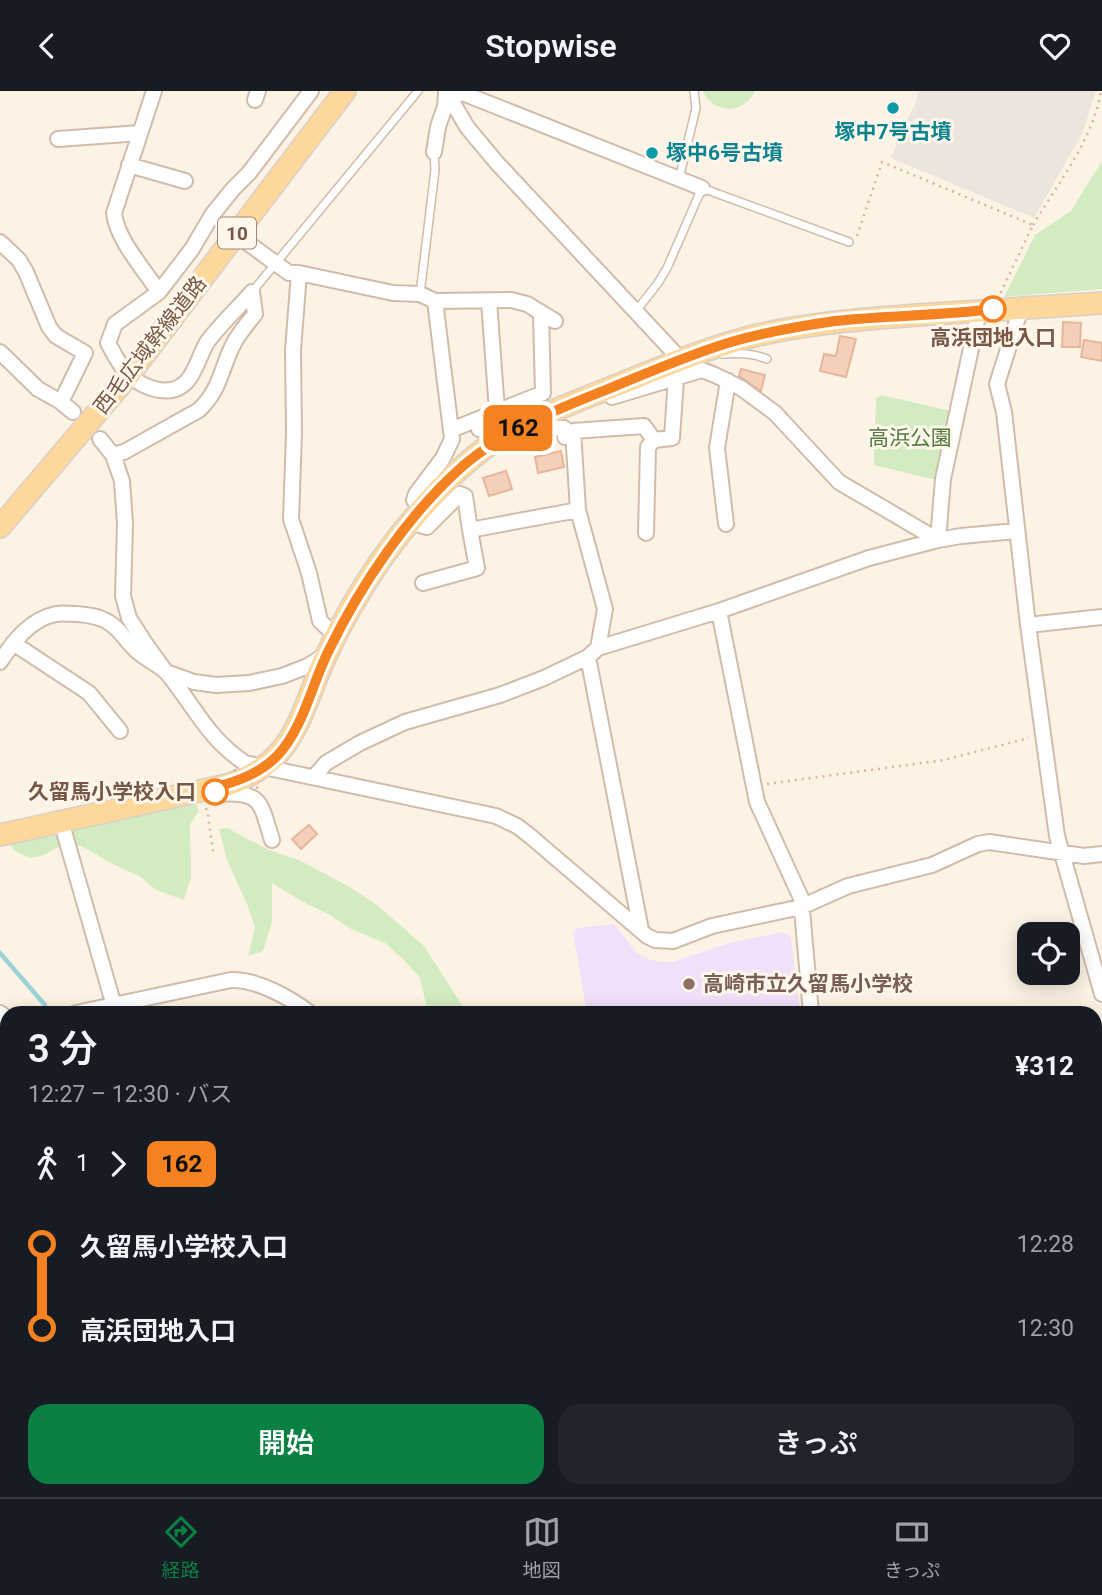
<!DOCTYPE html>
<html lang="ja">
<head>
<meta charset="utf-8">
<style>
  :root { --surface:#171b24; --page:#20242c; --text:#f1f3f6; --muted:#9ea1a6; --line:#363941; --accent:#0b8043 }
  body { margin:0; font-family:Roboto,"Noto Sans JP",sans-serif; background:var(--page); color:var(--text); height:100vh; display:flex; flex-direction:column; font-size:26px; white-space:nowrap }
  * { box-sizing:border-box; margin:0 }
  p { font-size:23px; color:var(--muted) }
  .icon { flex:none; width:38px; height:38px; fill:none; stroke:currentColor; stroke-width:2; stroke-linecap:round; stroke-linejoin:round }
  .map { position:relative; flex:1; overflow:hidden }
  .sheet { position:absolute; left:0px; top:915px; width:1102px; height:492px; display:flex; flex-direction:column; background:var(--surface); border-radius:21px 21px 0 0; box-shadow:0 4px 18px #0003 }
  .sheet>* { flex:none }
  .badge { padding:0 14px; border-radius:10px; font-size:24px; line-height:46px }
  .tools { position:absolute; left:1017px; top:831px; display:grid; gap:14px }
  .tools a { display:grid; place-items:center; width:63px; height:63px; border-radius:14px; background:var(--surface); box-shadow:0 4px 18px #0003; font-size:35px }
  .map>.badge { position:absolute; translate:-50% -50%; box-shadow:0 0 0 4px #fff }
  .legs { display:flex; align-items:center; gap:10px; height:77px; padding:0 28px; font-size:23px }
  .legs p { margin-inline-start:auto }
  .head { display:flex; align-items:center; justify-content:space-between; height:119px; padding:0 28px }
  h1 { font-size:38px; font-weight:600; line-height:52px }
  .button { display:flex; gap:14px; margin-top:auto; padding:14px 28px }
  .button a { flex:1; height:80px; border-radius:21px; background:var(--accent); color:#fff; font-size:28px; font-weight:600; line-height:80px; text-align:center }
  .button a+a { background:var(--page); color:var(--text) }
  ul { padding:0 28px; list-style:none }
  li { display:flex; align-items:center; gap:24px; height:84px; font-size:26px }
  li i { display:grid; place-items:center; width:10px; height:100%; margin:0 9px; background:currentColor }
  li i::after { content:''; width:18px; height:18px; margin:-9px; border:5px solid; border-radius:50%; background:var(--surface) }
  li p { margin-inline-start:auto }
  li:first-child i { background:linear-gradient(#0000 50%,currentColor 0) }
  li:last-child i { background:linear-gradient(currentColor 50%,#0000 0) }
  header { display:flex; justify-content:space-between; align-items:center; height:91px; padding:0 28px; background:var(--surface); font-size:32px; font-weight:600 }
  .dock { display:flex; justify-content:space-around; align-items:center; height:98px; border-top:2px solid var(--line); background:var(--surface); font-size:19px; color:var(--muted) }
  .dock a { display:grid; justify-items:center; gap:4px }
  .dock .active { color:var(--accent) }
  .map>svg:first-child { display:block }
  .industrial { fill:#ece5de }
  .education { fill:#f0e0f9 }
  .green { fill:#d3ebc1 }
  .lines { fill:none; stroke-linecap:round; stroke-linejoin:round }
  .stream { stroke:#9dd2da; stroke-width:4.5 }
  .building { fill:#f4d0ba; stroke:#e7b69a; stroke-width:2 }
  .service-casing { stroke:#d1bcac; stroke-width:10 }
  .minor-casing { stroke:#d1bcac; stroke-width:18 }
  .primary-casing { stroke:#d9d0cc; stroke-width:24 }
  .path { stroke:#d9b39d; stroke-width:2.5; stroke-dasharray:2 5; stroke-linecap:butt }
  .service { stroke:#fff; stroke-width:7 }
  .minor { stroke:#fff; stroke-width:14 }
  .primary { stroke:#fed79a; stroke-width:21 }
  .minor-bridge-casing { stroke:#d1bcac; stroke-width:18; stroke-linecap:butt }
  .path-bridge { stroke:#d9b39d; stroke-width:2.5; stroke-dasharray:2 5; stroke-linecap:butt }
  .minor-bridge { stroke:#fff; stroke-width:14 }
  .line-1-casing { stroke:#fff; stroke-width:16 }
  .line-1 { stroke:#f58220; stroke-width:10 }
  .culture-dot { fill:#0f9aa8; stroke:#fff7eb; stroke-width:2.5 }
  .stop-1-dot { fill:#fff; stroke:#f58220; stroke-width:3.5 }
  .education-dot { fill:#8d6e63; stroke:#fff7eb; stroke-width:2.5 }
  .labels { text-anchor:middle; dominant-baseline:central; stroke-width:6; stroke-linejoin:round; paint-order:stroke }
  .shield { fill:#fff7eb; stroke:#a08879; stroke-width:2 }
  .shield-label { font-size:19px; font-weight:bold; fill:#775848 }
  .culture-label { font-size:21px; font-weight:bold; fill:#0d838f; stroke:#fff7eb }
  .stop-label { font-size:21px; font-weight:bold; fill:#775848; stroke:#fff7eb }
  .street-label { font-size:21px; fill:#775848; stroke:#fff7eb }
  .park-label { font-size:21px; fill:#537d40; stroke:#fff7eb }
  .education-label { font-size:21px; font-weight:bold; fill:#785e54; stroke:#fff7eb; text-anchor:start }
</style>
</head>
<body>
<header><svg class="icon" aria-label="back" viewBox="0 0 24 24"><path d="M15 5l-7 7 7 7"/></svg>Stopwise<svg class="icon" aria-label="heart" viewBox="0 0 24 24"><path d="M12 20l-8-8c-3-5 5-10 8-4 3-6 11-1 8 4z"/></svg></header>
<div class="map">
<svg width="1102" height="1406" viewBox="0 0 1102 1406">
  <rect width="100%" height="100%" fill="#fdf3e4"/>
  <path class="industrial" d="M918,0H1100L1095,2L1083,41L1034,127L891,67L906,30L916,12Z"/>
  <path class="education" d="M614,833L636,861L648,868L659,871H672L729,852L783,841L791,846L800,922H569L586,915L573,842L577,837Z"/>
  <path class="green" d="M703,0H755C744,23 714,24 703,0Z
    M1102,70V198L1004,206L1035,144L1071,120Z
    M881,304L955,321L940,390L874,374L876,308Z
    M194,708L199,720L190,733L191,786L184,809L156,799L141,786L115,774L81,755L62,754L44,764L30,767L15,760L10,753Z
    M227,737L269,759L299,769L348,795L377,814L424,855L467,922H428L420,887L403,868L385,852L351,838L330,824L301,810L272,792V831L263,860L248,865L255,836L247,813L227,769L219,738Z"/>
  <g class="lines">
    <path class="stream" d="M0,862L45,914L46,922
      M255,1400L259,1406"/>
  </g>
  <path class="building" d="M1063,231L1081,232L1080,256H1062Z
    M840,245L856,248L846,286L820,280L824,263L836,265Z
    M1084,249L1102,252V270L1081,266Z
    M741,278L765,284L761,300L739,285Z
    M561,360L564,376L538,382L535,366Z
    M506,380L512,398L489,405L483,387Z
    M309,734L317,743L301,758L292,748Z"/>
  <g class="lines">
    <g class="service-casing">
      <path id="service" d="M679,88L696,17L694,0
        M252,201L418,0
        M420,203L435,79L434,61
        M636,220L658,192L667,177L702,97L849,151
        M722,263C739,262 752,262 767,268"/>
    </g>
    <g class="minor-casing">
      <path id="minor" d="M154,0L114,122C116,147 145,180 159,201
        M446,0L467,36L497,72L681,269
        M255,9L258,0
        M58,48L140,42
        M434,61L438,36L445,15L446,2L465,3L702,97
        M129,74L185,90
        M0,151L19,169L26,181L49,236L56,245L85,262L61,311
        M271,169L289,182H299L393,202L420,203L435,210L452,348L443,367L416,403L414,409L423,417
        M299,182L293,259L294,343L291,428L309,482L320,530L336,545
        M252,201C238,217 221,233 208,250C200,262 197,278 188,289C172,308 145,298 129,284C120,276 114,263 108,252L115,233L159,201L192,158L212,124L233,98L249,82L311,0
        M435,210L511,209L527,213L555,230
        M489,210L497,320
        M1021,217L997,293L1004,321L1028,534L1057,745L1102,903
        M0,261L38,298L61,311L73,321
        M612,306L702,279L715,284L741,297L775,322L839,391L938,449L943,388L979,220
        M479,338L501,329L512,341
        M451,339L543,302L541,222
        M502,347L514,350L555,337H564L565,346
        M100,348L113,364L122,390L125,433L123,505L129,527L145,552L166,581L194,591L216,594L249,592L282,585L308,575L325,564
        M113,364L124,361L199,319C222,297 221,275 235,250C241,240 248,232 255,223L252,201
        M410,431L427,436L460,403L465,405L470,439L578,419
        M726,433L717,357L728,290
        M646,442L648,356L654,349
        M423,492L477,477L470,439
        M719,520L757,711L801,807L811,922
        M1028,534L1102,526
        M13,552L89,602L120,640
        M598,557L605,518L578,419L573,340L644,335L654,349L672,347L676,287
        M588,566L641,839
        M0,571C13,551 30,528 56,523C62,522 70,523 77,523C87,524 99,525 108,531C121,538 127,552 138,561C147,569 160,574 168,583C194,615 209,649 245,672L496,725L517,735L530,745L647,845L655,849L673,850L712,835L801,816L848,795L932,774L978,753L989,751L1084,765L1102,763
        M314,686L326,672L360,652L405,631L500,604L544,587L588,566L598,557L719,520L869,467L938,449L961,445L1016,440
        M215,701L217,703C263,700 260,711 272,749
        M61,730L116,922
        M0,922L7,927
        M76,922L231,889C257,888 290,907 310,922
        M0,942L7,940
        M1096,1050L1102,1051
        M0,1128L4,1138L7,1140
        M1102,1151L1096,1163L1102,1170
        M1096,1263L1102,1259
        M0,1391L7,1389
        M181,1400L184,1403L195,1406
        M317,1400L318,1406
        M645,1400V1406
        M1060,1400L1063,1406
        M269,1406L274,1400
        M752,1406V1400
        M977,1406L978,1400"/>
    </g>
    <g class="primary-casing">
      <path id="primary" d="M0,436L129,284L345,0
        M0,744L227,694C298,670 299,622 327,563C342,530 361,498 381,469C407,432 451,381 488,355C526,329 572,312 615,295C662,276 708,256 758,244C811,232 864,228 918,224C980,220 1041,216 1102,212"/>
    </g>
    <path class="path" d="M1033,134C1058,92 1093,49 1101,0
      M857,145L882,71L1033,134L1000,203
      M767,693L944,669L1029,647
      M206,717L208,724L213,761"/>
    <use href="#service" class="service"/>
    <use href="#minor" class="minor"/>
    <use href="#primary" class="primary"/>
    <g class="minor-bridge-casing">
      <path id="minor-bridge" d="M222,133L271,169"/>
    </g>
    <path class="path-bridge" d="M234,679L259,698"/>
    <use href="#minor-bridge" class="minor-bridge"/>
  </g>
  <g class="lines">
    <g class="line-1-casing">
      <path id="line-1" d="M215,701L212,697C236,691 259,683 277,665C303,638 312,593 328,561C360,495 408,423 464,374C508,337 560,317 613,296C652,280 691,263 731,251C765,241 800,235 835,230C887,224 940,225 993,218"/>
    </g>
    <use href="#line-1" class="line-1"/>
  </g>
  <g class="culture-dot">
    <circle cx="893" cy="17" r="7"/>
    <circle cx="652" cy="62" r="7"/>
  </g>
  <g class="stop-1-dot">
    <circle cx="993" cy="218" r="12"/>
    <circle cx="215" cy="701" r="12"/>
  </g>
  <circle class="education-dot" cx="689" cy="893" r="7"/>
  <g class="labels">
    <rect class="shield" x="218" y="126.5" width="38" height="31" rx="5"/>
    <g class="shield-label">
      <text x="237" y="142">10</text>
    </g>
    <g class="culture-label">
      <text x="893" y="41">塚中7号古墳</text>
      <text x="666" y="62" text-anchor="start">塚中6号古墳</text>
    </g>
    <g class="stop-label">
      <text x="993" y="247">高浜団地入口</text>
      <text x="196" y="701" text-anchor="end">久留馬小学校入口</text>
    </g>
    <g class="street-label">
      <text transform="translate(150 254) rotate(-52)">西毛広域幹線道路</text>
    </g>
    <g class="park-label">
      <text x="910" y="347">高浜公園</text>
    </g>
    <g class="education-label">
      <text x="703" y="893">高崎市立久留馬小学校</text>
    </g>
  </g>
</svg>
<div class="tools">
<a><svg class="icon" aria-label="locate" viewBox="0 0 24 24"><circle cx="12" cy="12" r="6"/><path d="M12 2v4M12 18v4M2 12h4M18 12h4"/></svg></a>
</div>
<b class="badge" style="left:518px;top:337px;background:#f58220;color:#111">162</b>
<section class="sheet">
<div class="head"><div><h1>3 分</h1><p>12:27 – 12:30 · バス</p></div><b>¥312</b></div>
<div class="legs"><svg class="icon" aria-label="walk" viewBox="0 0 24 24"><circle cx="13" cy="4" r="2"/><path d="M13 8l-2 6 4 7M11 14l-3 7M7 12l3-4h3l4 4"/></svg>1<svg class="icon" aria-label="forward" viewBox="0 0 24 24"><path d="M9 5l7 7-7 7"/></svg><b class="badge" style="background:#f58220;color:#111">162</b></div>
<ul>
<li><i style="color:#f58220"></i><b>久留馬小学校入口</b><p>12:28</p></li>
<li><i style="color:#f58220"></i><b>高浜団地入口</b><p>12:30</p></li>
</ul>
<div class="button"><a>開始</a><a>きっぷ</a></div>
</section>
</div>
<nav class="dock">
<a class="active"><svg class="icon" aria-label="directions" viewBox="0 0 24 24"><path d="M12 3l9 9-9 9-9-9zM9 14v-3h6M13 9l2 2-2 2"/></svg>経路</a>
<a><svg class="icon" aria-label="map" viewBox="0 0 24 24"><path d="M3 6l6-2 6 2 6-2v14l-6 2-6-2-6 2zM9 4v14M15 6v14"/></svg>地図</a>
<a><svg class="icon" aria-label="tickets" viewBox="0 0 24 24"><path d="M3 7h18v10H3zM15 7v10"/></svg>きっぷ</a>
</nav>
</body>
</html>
